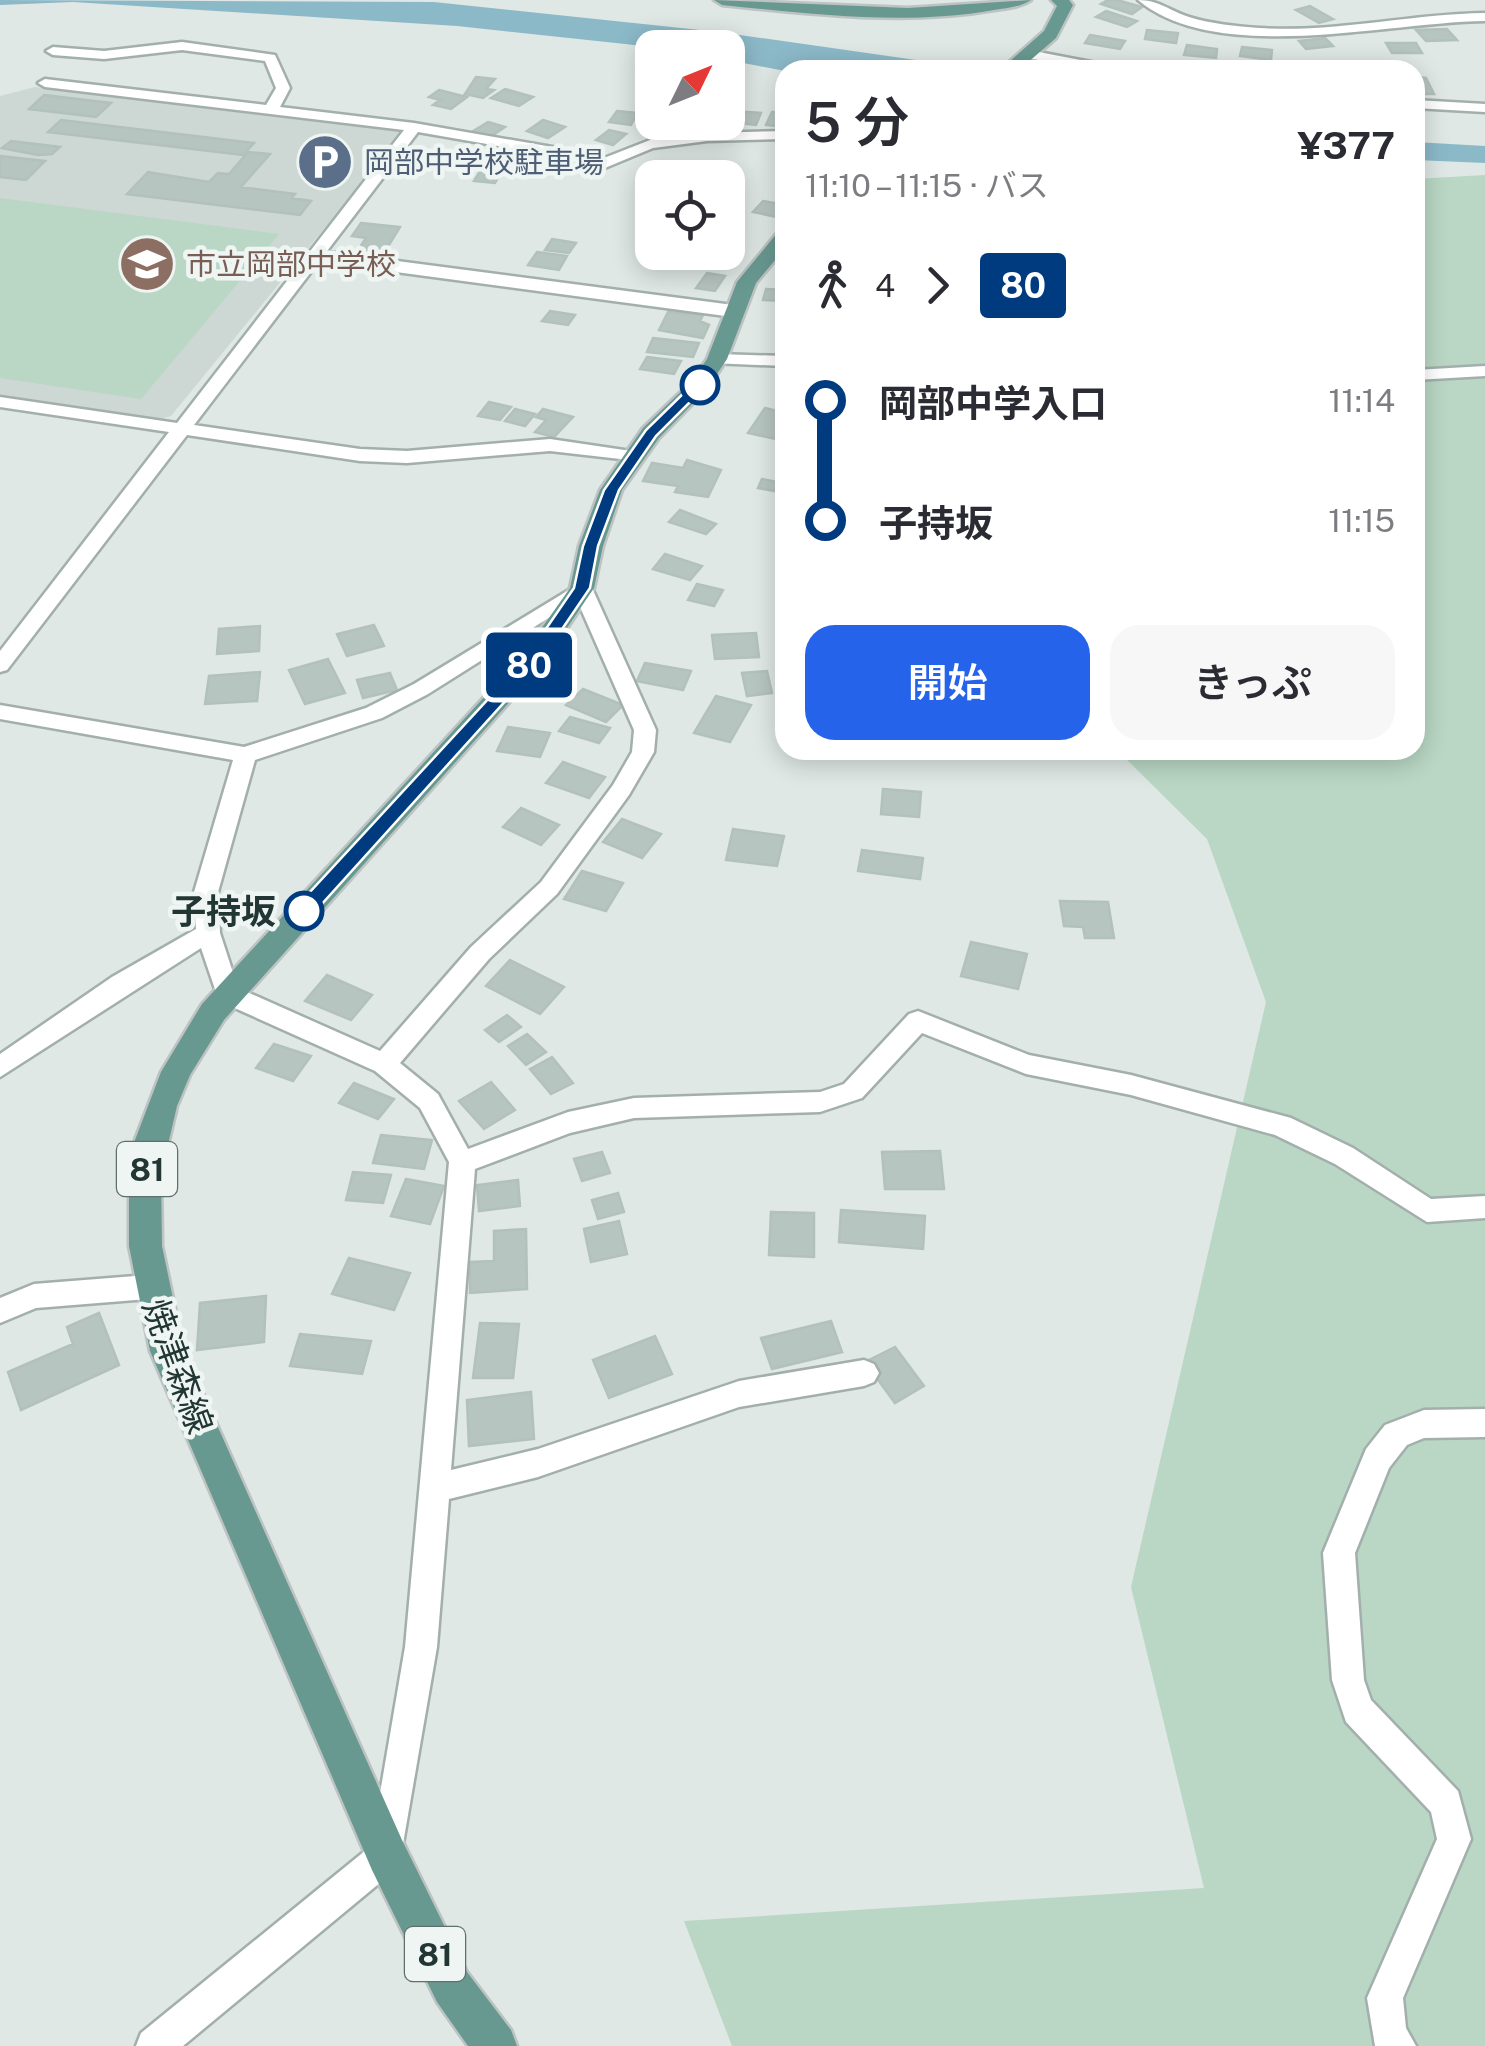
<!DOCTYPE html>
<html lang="ja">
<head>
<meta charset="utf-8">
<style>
  :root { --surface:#fff; --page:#f7f7f7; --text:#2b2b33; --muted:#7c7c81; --accent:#2563eb }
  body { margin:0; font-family:"Public Sans","Noto Sans JP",sans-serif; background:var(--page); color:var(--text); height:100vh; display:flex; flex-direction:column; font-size:38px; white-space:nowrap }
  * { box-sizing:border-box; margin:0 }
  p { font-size:32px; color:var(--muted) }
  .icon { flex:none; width:55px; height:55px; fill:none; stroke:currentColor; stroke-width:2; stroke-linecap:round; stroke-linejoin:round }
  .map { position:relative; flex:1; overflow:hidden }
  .details { position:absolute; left:775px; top:60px; width:650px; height:700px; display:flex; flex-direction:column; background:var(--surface); border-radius:30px; box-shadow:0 5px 25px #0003 }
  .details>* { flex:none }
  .badge { padding:0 20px; border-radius:8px; font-size:35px; line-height:65px }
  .needle { width:65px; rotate:47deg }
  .controls { position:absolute; left:635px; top:30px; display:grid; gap:20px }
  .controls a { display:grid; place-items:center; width:110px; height:110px; border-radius:20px; background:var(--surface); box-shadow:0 5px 25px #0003; font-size:50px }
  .map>.badge { position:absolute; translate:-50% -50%; box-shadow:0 0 0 5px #fff }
  .legs { display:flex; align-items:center; gap:15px; height:110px; padding:0 30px; font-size:32px }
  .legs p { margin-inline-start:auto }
  .headline { display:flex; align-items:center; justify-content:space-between; height:170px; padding:0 30px }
  h1 { font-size:55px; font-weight:600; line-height:75px }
  .primary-button { display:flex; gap:20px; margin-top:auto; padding:20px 30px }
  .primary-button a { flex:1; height:115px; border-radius:30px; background:var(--accent); color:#fff; font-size:40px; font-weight:600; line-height:115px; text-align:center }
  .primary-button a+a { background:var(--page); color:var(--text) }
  ul { padding:0 30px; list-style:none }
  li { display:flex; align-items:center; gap:35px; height:120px; font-size:38px }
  li i { display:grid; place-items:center; width:15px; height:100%; margin:0 12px; background:currentColor }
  li i::after { content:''; width:25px; height:25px; margin:-12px; border:8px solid; border-radius:50%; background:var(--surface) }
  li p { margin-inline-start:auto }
  li:first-child i { background:linear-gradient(#0000 50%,currentColor 0) }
  li:last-child i { background:linear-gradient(currentColor 50%,#0000 0) }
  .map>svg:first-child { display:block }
  .built { fill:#cdd8d4 }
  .green { fill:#b9d7c4 }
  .water { fill:#8cb9c8 }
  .building { fill:#b7c5c1; stroke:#b2c1bc; stroke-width:2.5 }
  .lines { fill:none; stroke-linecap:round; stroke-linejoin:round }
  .minor-casing { stroke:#a3afac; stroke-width:5 }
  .tertiary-casing { stroke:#a3afac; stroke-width:5 }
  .primary-casing { stroke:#bdc3c2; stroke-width:5 }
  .minor { fill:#fff; fill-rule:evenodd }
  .tertiary { fill:#fff; fill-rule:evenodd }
  .primary { fill:#689991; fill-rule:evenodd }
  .line-1 { fill:#003b80; stroke:#fff; stroke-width:2.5 }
  .stop-1-dot { fill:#fff; stroke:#003b80; stroke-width:5 }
  .labels { text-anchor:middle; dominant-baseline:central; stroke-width:9; stroke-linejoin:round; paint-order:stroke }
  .far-service-label { font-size:30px; fill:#4e5e75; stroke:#eef5f3; text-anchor:start }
  .far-education-label { font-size:30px; fill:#785e54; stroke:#eef5f3; text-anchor:start }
  .shield { fill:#eef5f3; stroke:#5f6f6d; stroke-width:2.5 }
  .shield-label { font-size:32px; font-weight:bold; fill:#223633 }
  .stop-label { font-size:35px; font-weight:bold; fill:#223633; stroke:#eef5f3; text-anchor:end }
  .street-label { font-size:35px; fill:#223633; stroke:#eef5f3 }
</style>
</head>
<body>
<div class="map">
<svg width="1485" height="2046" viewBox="0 0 1485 2046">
  <rect width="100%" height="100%" fill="#dfe8e5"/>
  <path class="built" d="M35,87L400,129L403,132L171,416L157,420L0,396V96Z"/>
  <path class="green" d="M1485,175V2046H732L684,1921L1204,1888L1131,1587L1266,1002L1207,839L1117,750H1415V179Z
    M0,198L279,234L141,399L0,378Z"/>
  <path class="water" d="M0,0L434,2L719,32L923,61L949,70L785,71L728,60V48L653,47L457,26L73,2L0,5Z
    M1415,142L1485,146V163L1415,160Z"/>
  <path class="building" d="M1108,0H1117L1142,7L1132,14L1101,4Z
    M1310,6L1333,19L1319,23L1296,10Z
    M1106,11L1137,21L1127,27L1096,17Z
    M1447,29L1457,40L1426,41L1416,30Z
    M1147,30L1178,33L1176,43L1145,39Z
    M1090,35L1125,41L1120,49L1085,43Z
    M1325,38L1333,46L1306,49L1299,41Z
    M1386,43H1416L1422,53H1392Z
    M1187,45L1217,49L1216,58L1184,55Z
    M1242,47L1272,50L1271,60L1240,56Z
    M476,77L495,79L486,89L494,90L483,98L465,94Z
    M1415,77L1426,78L1434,94H1415Z
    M505,89L533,97L519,106L491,98Z
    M439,90L467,97L451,109L433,105L440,100L429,97Z
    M44,95L111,103L96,117L29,109Z
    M617,111L638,113L631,125L609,122Z
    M732,111L761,113L756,125L728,122Z
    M772,112L785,113V127L766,125Z
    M61,120L254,143L243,155L48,132Z
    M543,120L565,127L548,138L527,131Z
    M488,122L505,127L487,139L470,133Z
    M609,130L626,134L613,145L596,140Z
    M11,141L60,147L52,154L38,155L2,148Z
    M248,152L270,154L241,187L295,194L292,198L311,201L300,215L127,194L148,172L209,182L218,173L229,174Z
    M0,156L45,161L26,180L0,177Z
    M482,168L502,170L495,183L474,181Z
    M763,201L785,205V214L782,218L753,212Z
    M361,223L400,227L384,253L358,250L366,238L352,236Z
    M552,239L576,243L569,253L545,250Z
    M537,252L567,256L559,270L528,265Z
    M707,253L732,258L725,268L700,263Z
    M707,273L725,276L715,291L696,288Z
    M766,289L785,290V301L763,300Z
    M550,311L575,315L568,325L542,321Z
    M668,312L703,315L700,321L709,325L703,338L659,330Z
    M653,338L699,343L693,357L647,352Z
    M647,357L681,361L674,374L640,369Z
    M489,402L511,407L500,420L478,416Z
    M765,408L785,413V434L781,440L748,433Z
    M515,409L535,414L525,426L505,421Z
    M543,409L573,417L554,437L535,432L546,420L536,417Z
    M687,460L721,470L708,497L675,492L678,486L643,481L652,463L683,468Z
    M781,475L785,476V493L758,488L762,479L777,482Z
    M680,510L716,524L706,534L669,522Z
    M665,554L702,566L690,580L653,569Z
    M697,584L723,590L714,606L688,600Z
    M374,625L384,646L347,656L337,634Z
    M260,626L259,651L217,654L219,629Z
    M756,633L759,657L715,659L712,635Z
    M328,659L345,693L305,704L289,670Z
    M645,663L691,671L683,690L637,681Z
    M767,671L772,693L747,696L742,673Z
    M260,672L257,701L205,704L209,676Z
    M390,673L397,690L363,698L357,680Z
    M583,689L623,705L606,722L566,705Z
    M716,696L751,705L730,742L694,733Z
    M570,717L610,728L599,743L559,731Z
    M508,727L550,733L540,757L497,751Z
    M563,762L605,777L589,798L546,783Z
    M883,789L921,792L919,817L881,814Z
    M521,808L559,825L541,845L503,827Z
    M622,819L661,834L642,858L603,842Z
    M733,829L784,836L777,866L726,860Z
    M862,850L923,858L920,879L858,871Z
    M582,871L623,883L606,911L564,899Z
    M1060,901L1108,902L1114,938H1085L1083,927L1064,926Z
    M971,942L1027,954L1018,989L961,976Z
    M510,960L564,987L540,1014L486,986Z
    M327,975L372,995L351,1020L305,1001Z
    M507,1015L521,1027L499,1042L485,1030Z
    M527,1034L546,1052L526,1065L508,1046Z
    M274,1044L311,1056L293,1081L256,1068Z
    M552,1057L573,1083L551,1094L530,1069Z
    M491,1082L515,1110L484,1129L459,1101Z
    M354,1083L394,1099L378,1119L339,1103Z
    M381,1135L432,1140L424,1169L373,1163Z
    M940,1151L944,1189H885L882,1152Z
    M602,1152L610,1173L582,1181L574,1159Z
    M353,1172L391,1175L383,1203L346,1200Z
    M406,1179L444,1186L430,1224L391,1216Z
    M518,1180L520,1206L479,1211L477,1185Z
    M618,1193L624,1212L598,1219L592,1200Z
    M841,1210L925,1216L923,1249L839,1242Z
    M771,1212L814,1213V1257L769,1255Z
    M619,1221L627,1254L591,1262L584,1229Z
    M526,1229L527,1289L470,1293V1262L494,1261V1231Z
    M349,1258L410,1273L394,1310L332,1294Z
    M266,1296L264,1342L197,1350L200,1303Z
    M99,1313L119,1365L21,1410L8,1372L73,1344L67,1327Z
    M831,1321L842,1352L772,1369L761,1338Z
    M480,1323L519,1324L513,1378H473Z
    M300,1334L371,1341L362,1374L290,1366Z
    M655,1336L672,1374L609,1398L593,1360Z
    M895,1347L924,1386L895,1403L865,1362Z
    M531,1392L534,1439L469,1446L467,1400Z"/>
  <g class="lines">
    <g class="minor-casing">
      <path id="minor" d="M1138,0C1159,0 1170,11 1189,17C1212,24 1235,26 1259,28C1334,33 1410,14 1485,13V21C1388,22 1217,66 1138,0Z
        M182,42L275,55L290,88L280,107L414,123L558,148L599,160L650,140L707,133L785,131V139L707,141L653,148L600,170L556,156L418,132L194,425L360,449L407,451L550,439L631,451L638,453V461L550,451L407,463L360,461L187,435L7,670L0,672V651L169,432L0,407V397L177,423L404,130L45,87L38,83L45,79L266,105L276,88L265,61L182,50L104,59L53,55L46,51L53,47L104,51Z
        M1028,50L1112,66L1119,70H1090L1023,57L1021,54Z
        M1415,100L1485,104V112L1415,108Z
        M717,354L785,356V366L711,363V355Z
        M1485,366V376L1415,380V370Z
        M582,582L592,588L656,730L654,752L629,795L557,894L489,959L400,1063L438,1094L468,1149L568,1112L634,1098L820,1092L844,1084L909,1014L918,1011L1029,1055L1131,1075L1291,1118L1353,1148L1431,1199L1485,1196V1218L1427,1222L1335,1164L1275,1135L1131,1095L1026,1074L922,1033L862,1098L820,1112L634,1118L570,1133L475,1169L451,1470L538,1449L739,1381L864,1360L874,1364L879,1373L874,1382L864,1386L739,1407L538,1477L449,1499L437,1647L399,1867L183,2046H136L141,2033L371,1846L405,1647L449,1162L420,1108L375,1071L219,1001L201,948L0,1077V1054L112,977L196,929L194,892L233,760L0,719V705L244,747L366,708L414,684ZM577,600L634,730L632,752L613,785L541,882L471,947L380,1051L238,988L220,933L218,892L255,760L382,718L428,694Z
        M148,1275L158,1278L162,1287L158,1296L148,1299L36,1308L0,1323V1298L34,1284Z
        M1485,1409V1437L1424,1438L1407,1445L1389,1468L1355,1553L1364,1680L1371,1700L1458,1791L1471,1839L1403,1998L1406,2028L1416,2046H1375L1367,1998L1437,1839L1431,1812L1346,1722L1332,1680L1323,1553L1366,1449L1385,1425L1424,1410Z"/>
    </g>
    <g class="tertiary-casing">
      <path id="tertiary" d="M313,250L733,305L743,311L733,317L306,260L303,256Z"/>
    </g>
    <g class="primary-casing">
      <path id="primary" d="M714,0L908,8L1031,0C1021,7 1007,8 994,10C904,26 812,14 722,5Z
        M1051,0H1069L1073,5L1056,38L1019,70H1000L1044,31L1057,6Z
        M785,230V248L756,283L727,359L707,389L659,438L622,490L603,546L594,588L540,668L224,1020L190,1075L177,1106L161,1175L162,1246L184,1351L402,1840L467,1972L511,2030L517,2046H468L437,2002L372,1870L150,1351L129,1246V1175L135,1140L161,1072L202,1004L522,656L570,588L579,546L600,490L643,428L692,381L707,359L737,282L778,232Z"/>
    </g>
    <use href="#minor" class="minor"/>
    <use href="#tertiary" class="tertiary"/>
    <use href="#primary" class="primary"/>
  </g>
  <path class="line-1" d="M695,382L707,385L656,436L619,490L598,546L590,588L537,666L311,916H297V906L526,658L574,588L583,546L604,490L646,430Z"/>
  <defs>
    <g id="parking-disc" transform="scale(2.875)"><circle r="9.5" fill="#5c6f8a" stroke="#eef5f3"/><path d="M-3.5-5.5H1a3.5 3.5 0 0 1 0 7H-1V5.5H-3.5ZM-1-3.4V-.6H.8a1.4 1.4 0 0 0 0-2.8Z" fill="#fff"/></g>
    <g id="school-disc" transform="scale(2.875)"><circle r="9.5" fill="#8d6e63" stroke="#eef5f3"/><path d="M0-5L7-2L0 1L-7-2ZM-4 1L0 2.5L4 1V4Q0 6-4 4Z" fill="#fff"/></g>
  </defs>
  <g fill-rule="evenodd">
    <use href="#parking-disc" x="325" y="162"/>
    <use href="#school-disc" x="147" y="264"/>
  </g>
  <g class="stop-1-dot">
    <circle cx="700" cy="385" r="18"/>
    <circle cx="304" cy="911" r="18"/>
  </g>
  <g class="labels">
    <g class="far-service-label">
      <text x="364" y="162">岡部中学校駐車場</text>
    </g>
    <g class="far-education-label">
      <text x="186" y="264">市立岡部中学校</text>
    </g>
    <g class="shield">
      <rect x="117" y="1142" width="60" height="54" rx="8"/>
      <rect x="405" y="1927" width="60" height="54" rx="8"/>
    </g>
    <g class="shield-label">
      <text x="147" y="1169">81</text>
      <text x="435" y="1954">81</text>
    </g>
    <g class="stop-label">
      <text x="276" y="911">子持坂</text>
    </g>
    <g class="street-label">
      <text transform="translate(178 1366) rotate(70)">焼津森線</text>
    </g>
  </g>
</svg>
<div class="controls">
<a><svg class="needle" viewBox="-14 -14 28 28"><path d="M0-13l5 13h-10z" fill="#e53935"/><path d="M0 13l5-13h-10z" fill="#7c7c81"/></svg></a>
<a><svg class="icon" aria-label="locate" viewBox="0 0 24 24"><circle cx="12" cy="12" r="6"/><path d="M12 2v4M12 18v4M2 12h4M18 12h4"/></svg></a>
</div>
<b class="badge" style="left:529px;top:665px;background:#003b80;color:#fff">80</b>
<section class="details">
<div class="headline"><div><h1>5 分</h1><p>11:10 – 11:15 · バス</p></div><b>¥377</b></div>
<div class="legs"><svg class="icon" aria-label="walk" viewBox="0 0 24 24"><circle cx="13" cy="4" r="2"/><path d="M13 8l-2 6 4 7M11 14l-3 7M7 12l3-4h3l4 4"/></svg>4<svg class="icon" aria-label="forward" viewBox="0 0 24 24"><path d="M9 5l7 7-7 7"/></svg><b class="badge" style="background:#003b80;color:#fff">80</b></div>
<ul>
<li><i style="color:#003b80"></i><b>岡部中学入口</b><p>11:14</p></li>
<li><i style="color:#003b80"></i><b>子持坂</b><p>11:15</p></li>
</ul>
<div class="primary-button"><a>開始</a><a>きっぷ</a></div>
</section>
</div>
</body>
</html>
